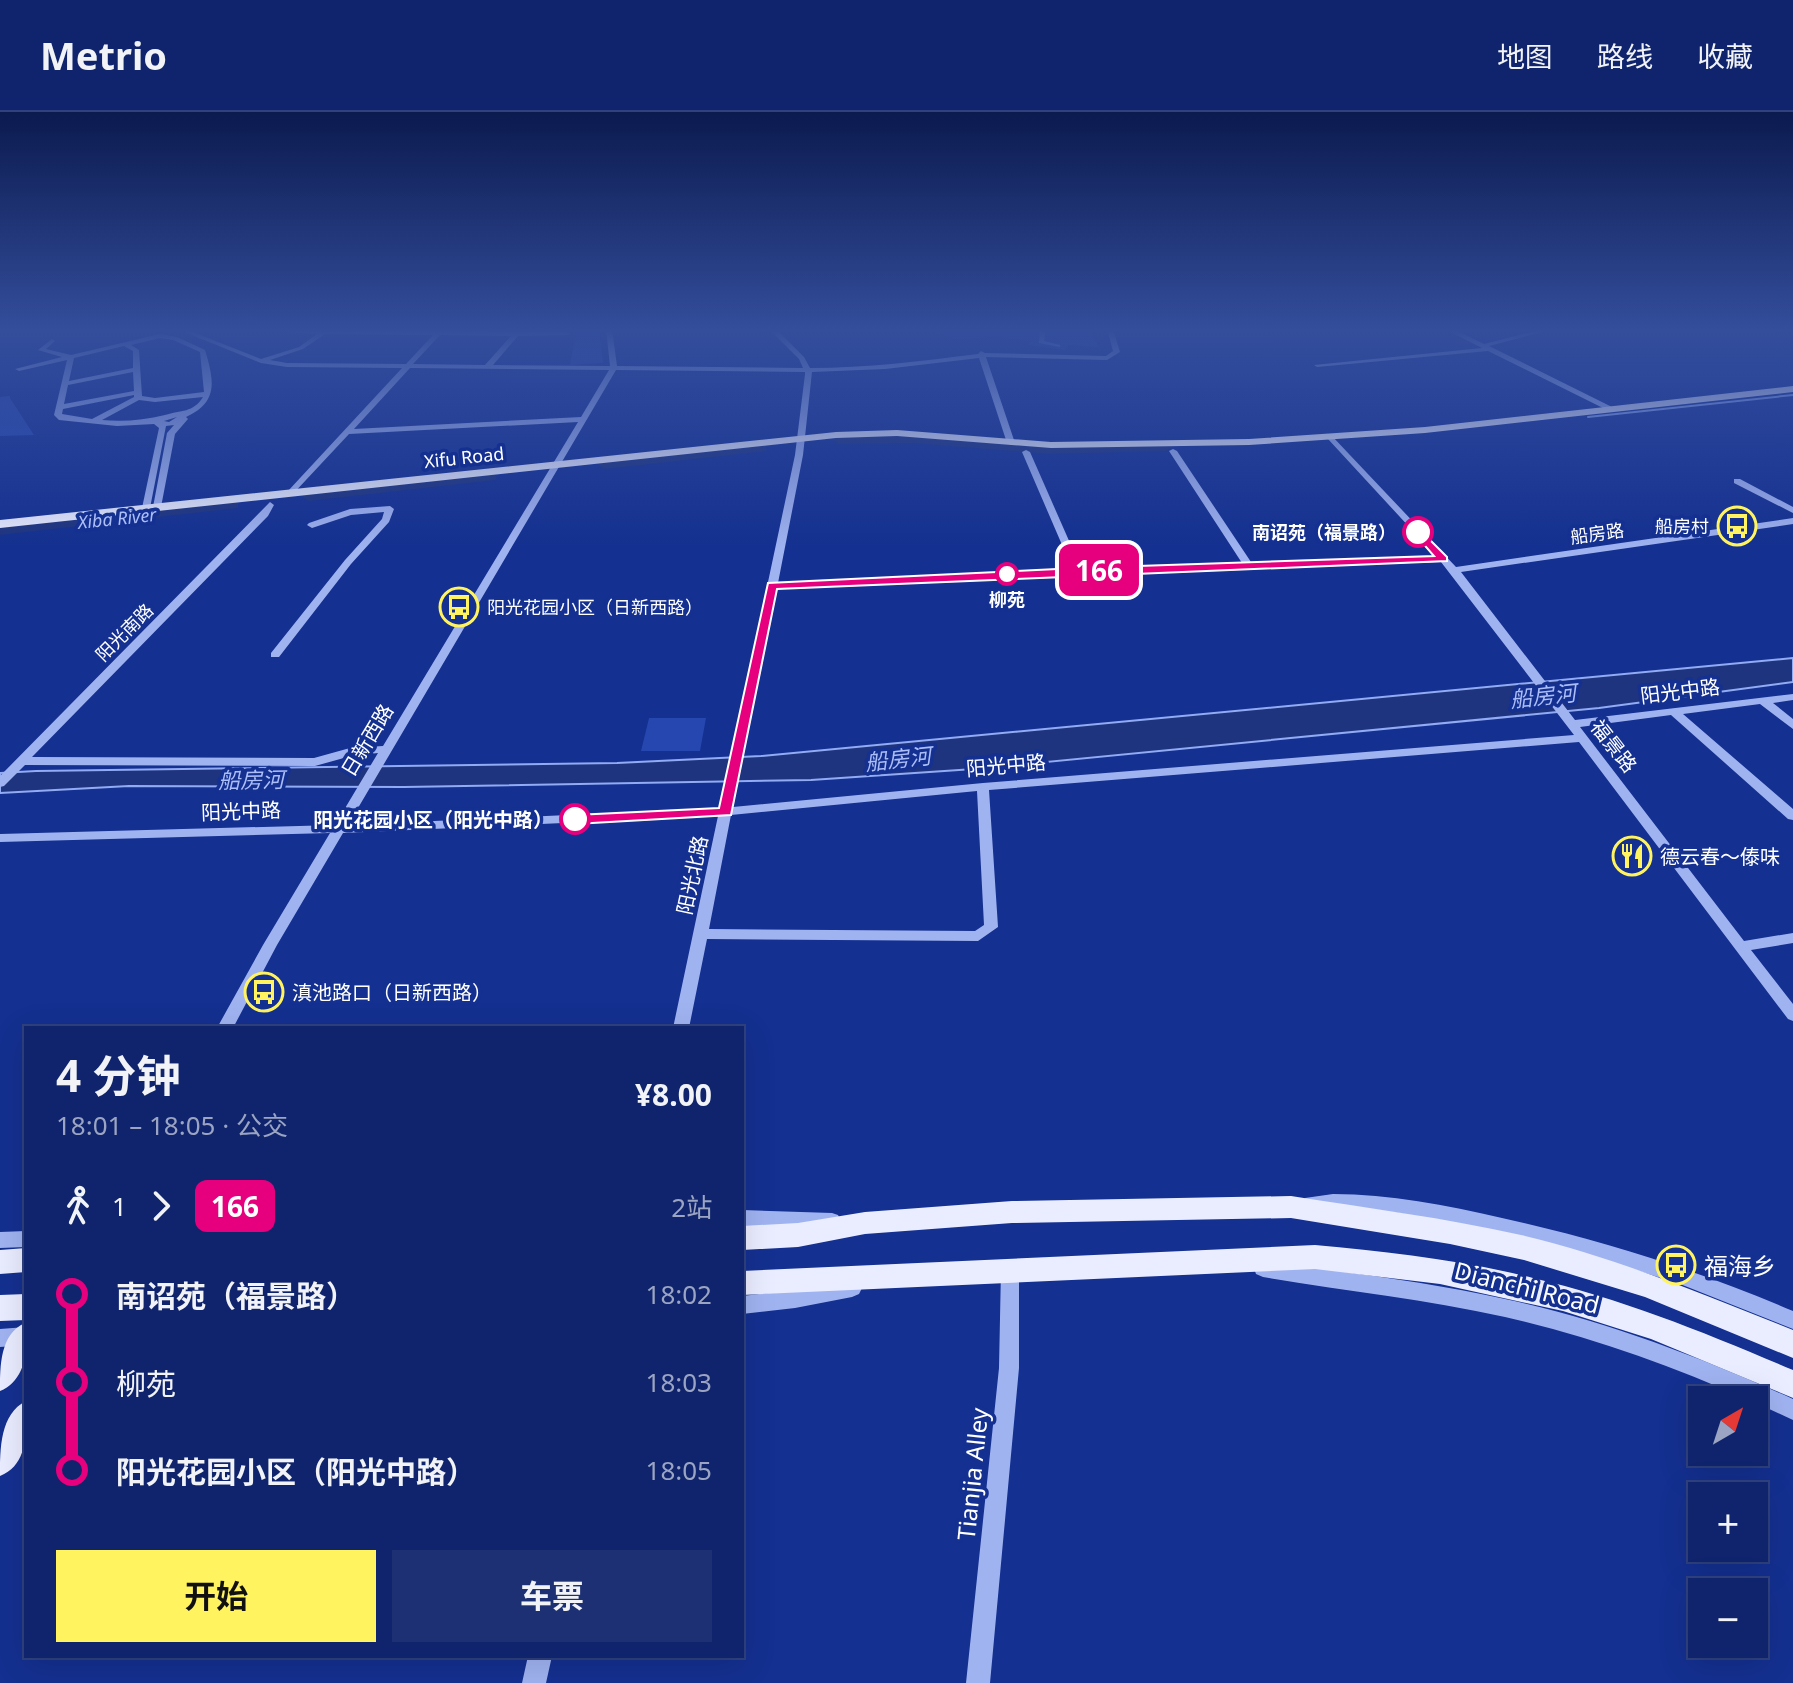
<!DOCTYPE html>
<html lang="zh">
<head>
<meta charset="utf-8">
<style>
  :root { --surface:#0f246c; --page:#1d3074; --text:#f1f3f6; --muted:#9ba4c2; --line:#2f417f; --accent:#fff360 }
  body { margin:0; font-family:"Noto Sans","Noto Sans SC",sans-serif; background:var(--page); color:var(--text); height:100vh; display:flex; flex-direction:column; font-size:30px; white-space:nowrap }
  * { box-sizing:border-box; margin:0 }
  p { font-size:26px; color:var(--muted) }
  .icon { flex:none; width:44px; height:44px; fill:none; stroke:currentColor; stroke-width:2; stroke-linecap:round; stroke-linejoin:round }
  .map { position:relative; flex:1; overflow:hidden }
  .drawer { position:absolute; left:24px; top:914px; width:720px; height:632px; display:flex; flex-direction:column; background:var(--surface); border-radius:0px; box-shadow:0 8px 32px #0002,0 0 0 2px var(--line) }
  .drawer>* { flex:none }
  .badge { padding:0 16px; border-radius:12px; font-size:28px; line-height:52px }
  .needle { width:52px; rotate:39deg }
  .tools { position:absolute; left:1688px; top:1274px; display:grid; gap:16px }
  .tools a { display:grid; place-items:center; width:80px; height:80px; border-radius:0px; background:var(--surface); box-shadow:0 8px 32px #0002,0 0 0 2px var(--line); font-size:40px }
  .map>.badge { position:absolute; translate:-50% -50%; box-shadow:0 0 0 4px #fff }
  .legs { display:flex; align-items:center; gap:12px; height:88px; padding:0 32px; font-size:26px }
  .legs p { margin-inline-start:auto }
  .head { display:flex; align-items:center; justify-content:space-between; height:136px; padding:0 32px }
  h1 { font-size:44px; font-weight:700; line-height:60px }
  .action { display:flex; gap:16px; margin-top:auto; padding:16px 32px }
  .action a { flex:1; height:92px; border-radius:0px; background:var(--accent); color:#111; font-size:32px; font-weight:700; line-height:92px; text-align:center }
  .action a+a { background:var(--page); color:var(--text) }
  ul { padding:0 32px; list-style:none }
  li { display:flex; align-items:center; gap:28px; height:88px; font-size:30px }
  li i { display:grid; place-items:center; width:12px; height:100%; margin:0 10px; background:currentColor }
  li i::after { content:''; width:20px; height:20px; margin:-10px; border:6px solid; border-radius:50%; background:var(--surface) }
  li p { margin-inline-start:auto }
  li:first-child i { background:linear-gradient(#0000 50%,currentColor 0) }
  li:last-child i { background:linear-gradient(currentColor 50%,#0000 0) }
  header { display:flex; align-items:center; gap:48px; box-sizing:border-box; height:112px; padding:0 40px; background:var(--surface); border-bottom:2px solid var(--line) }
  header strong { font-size:38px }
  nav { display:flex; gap:44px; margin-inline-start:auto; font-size:28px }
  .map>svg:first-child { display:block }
  .green { fill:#2647af }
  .water { fill:#1f347e; stroke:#91abf4; stroke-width:2 }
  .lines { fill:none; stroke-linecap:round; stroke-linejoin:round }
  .stream { stroke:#91abf4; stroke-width:2 }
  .river { fill:#1f347e; fill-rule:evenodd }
  .minor { fill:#a0b3f1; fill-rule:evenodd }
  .major { fill:#eaedff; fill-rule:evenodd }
  .line-1 { fill:#e6007e; stroke:#fff; stroke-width:2 }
  .stop-1-dot { fill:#fff; stroke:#e6007e; stroke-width:4 }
  .labels { text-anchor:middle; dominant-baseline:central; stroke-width:7; stroke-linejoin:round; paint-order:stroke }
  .far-street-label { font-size:18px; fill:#fff; stroke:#143090 }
  .far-water-label { font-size:18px; font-style:italic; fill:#acbef8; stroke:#143090 }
  .far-poi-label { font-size:18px; fill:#fff; stroke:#143090; text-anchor:end }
  .far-stop-label { font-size:18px; font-weight:bold; fill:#fff; stroke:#143090; text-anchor:end }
  .street-label { font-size:20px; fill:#fff; stroke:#143090 }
  .stop-label { font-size:20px; font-weight:bold; fill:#fff; stroke:#143090; text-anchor:end }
  .poi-label { font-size:20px; fill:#fff; stroke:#143090; text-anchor:start }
  .water-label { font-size:22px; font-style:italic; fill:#acbef8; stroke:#143090 }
  .near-poi-label { font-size:24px; fill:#fff; stroke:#143090; text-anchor:start }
  .near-street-label { font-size:24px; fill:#fff; stroke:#143090 }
</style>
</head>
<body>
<header>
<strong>Metrio</strong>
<nav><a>地图</a><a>路线</a><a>收藏</a></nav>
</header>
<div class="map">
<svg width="1793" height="1571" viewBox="0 0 1793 1571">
  <rect width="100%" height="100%" fill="#143090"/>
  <path class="green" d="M577,217H599L603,251L570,253Z
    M925,217H1089L1099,235L1068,233L1065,238L1029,233L1030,229L999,225L953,227Z
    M10,284V286L34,323L0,324V285Z
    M649,606H706L700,639H641Z"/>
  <path class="water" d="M1793,546V570L1599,596L974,657L811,668L404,675L129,674L0,681V661L36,659L617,651L761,644Z"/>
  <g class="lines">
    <path class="stream" d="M1588,305L1793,283"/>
    <path class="river" d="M913,323L1049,334L1166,331L1173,335L1166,339L1049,342L913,331L839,332L832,328L839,324Z
      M761,332L766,333V339L605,357L598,353L605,349Z
      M490,361L497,365L495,368L309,389L302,385L309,381Z
      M233,388L238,390V396L0,423V413Z"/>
    <path class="minor" d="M177,217H185L261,247L299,235L317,222L270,219L267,217L437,219L445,217L444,219L568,220L570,223L518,224L493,253L610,254L606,217H612L617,254L803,256L799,247L769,217H776L804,245L810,256C866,256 922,249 978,242L981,239L985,241L1106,244L1113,239L1107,217H1113L1120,240L1107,248L986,245L1015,331L1011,333L1007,331L979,246L885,257L812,260L803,343L778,471L1072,456L1022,340L1026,338L1030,340L1081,456L1242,451L1169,339L1173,337L1177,339L1251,450L1436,444L1328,327V323H1331L1456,455L1793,406V412L1461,460L1575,608L1793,582V588L1773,591L1793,607V617L1760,592L1683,602L1793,697V708L1788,707L1671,603L1580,615L1744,829L1793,821V831L1751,838L1793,892V909L1788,907L1579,630L989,678L998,815L978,829L707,827L689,916H673L718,704L343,721L277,833L233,916H217L263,833L330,721L0,730V722L335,713L378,641L351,644L315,654L25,653L4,674L0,675V664L270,390L274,393L268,404L32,645L314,646L350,636L383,634L578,310L349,322L291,384L288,383V379L402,256L287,255L261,251ZM325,222L433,223L406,252L287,251L270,248L303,237ZM440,223L511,224L485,253L413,252ZM410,256L609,258L581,305L354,317ZM616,258L805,260V262L795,343L720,696L348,713ZM1441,450L1574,623L983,671L733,695L776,477L1078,462ZM977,679L984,813L975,819L709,817L731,703Z
      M1040,217H1046L1044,229L1060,233V235L1039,231Z
      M1445,217H1453L1484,232L1543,217H1553L1489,234L1614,296L1607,298L1488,239L1317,255L1314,253L1482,236Z
      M160,222L177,225L205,238C214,268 219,290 186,305L188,307L175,322L161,395L157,398L153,395L167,321L174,313L166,314L150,396L146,399L142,396L159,316L154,312L117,314L59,308L54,303L67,248L19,259L15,257L62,245L38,238L52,227L55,229L46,237L71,243ZM160,226L173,228L200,240L204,280L155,286L142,284L139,238L131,233ZM124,234L133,239V256L69,269L74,246ZM133,260L134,279L64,292L68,273ZM134,283V285L92,307L62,302L63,297ZM203,285C193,301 181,298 165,303C144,308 124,310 102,308L139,288L155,290ZM177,305L169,310L164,309Z
      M1734,367H1740L1793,395V401L1734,371Z
      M390,394L394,397L389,410L351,452L279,545H271V541L345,448L382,407L384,400L351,403L312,416L307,413L309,411L350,397Z
      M1333,1082C1390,1082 1446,1093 1502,1106C1602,1128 1699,1159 1793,1199V1217L1680,1172L1604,1148L1526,1127L1399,1101L1355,1098L1311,1100L1305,1098L1302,1092L1305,1086Z
      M742,1098L832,1101L838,1103L841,1109L838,1115L832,1117L742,1114Z
      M26,1119V1135L0,1136V1120Z
      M1263,1147C1343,1161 1425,1169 1505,1187C1604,1208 1700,1245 1793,1287V1308L1754,1290V1288H1749C1670,1253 1589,1224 1505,1205C1425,1187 1344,1179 1263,1165L1256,1162L1254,1156L1256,1150Z
      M1010,1148L1017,1151L1019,1157V1256L990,1571H966L999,1256L1001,1157L1003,1151Z
      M852,1167L859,1170L862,1176L859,1182L852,1185L795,1196L742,1202V1184L795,1178Z
      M26,1215V1233L0,1235V1217Z
      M528,1544H552L546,1571H522Z"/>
    <path class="major" d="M1793,274V280L1425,321L1249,333L1051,336L897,324L836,326L0,416V408L836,320L897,318L1051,330L1249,327L1425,315Z
      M1291,1084C1368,1096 1445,1106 1521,1123C1615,1145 1704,1183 1793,1218V1246L1645,1185L1524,1148L1450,1132L1291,1106L1012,1111L865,1122L798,1135L742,1138V1114L798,1111L865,1100L1012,1089Z
      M1315,1133C1388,1140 1462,1148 1533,1166C1623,1187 1708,1222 1793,1258V1286L1651,1227L1563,1199L1440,1172L1315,1157L742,1183V1159Z
      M26,1136V1160L0,1162V1138Z
      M26,1182V1208L0,1209V1183Z
      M25,1211C29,1235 26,1269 0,1279C0,1254 0,1222 25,1211Z
      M26,1289C26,1316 30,1352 0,1364C0,1337 0,1302 26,1289Z"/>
  </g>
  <linearGradient id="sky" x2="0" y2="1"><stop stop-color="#0b1a4f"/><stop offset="0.5" stop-color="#344e9c"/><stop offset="1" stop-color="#344e9c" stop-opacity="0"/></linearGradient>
  <rect width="1793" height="437" fill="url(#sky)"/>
  <path class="line-1" d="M1418,416L1447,445V449L777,477L731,703L575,712L568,707L575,703L719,696L768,471L1078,456L1434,444L1413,420Z"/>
  <defs>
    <g id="bus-ring" transform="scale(2)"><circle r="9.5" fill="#143090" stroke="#fff360" stroke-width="1.5"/><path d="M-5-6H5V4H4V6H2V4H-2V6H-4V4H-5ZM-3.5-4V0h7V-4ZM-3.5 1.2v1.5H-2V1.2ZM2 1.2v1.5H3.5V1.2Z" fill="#fff360"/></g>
    <g id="restaurant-ring" transform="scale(2)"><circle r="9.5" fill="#143090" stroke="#fff360" stroke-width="1.5"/><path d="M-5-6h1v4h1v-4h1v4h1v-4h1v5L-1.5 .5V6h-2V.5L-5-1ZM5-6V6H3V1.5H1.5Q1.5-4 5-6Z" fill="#fff360"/></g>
  </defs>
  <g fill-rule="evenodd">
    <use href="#bus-ring" x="1737" y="414"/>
    <use href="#bus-ring" x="459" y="495"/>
    <use href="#restaurant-ring" x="1632" y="744"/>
    <use href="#bus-ring" x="264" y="880"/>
    <use href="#bus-ring" x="1676" y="1153"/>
  </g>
  <g class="stop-1-dot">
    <circle cx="1418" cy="420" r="14"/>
    <circle cx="1007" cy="462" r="10"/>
    <circle cx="575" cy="707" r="14"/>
  </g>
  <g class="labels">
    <g class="far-street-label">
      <text transform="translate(464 345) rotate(-6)">Xifu Road</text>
      <text transform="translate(1597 421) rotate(-8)">船房路</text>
      <text transform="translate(124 520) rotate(-45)">阳光南路</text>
    </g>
    <g class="far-water-label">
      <text transform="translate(117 406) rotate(-6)">Xiba River</text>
    </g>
    <g class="far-poi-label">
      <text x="1709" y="414">船房村</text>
      <text x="487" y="495" text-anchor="start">阳光花园小区（日新西路）</text>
    </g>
    <g class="far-stop-label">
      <text x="1396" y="420">南诏苑（福景路）</text>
      <text x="1007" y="487" text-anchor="middle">柳苑</text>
    </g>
    <g class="street-label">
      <text transform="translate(1680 579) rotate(-7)">阳光中路</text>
      <text transform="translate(367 628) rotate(-59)">日新西路</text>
      <text transform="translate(1614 634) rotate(52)">福景路</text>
      <text transform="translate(1006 653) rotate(-5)">阳光中路</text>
      <text transform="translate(241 699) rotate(-2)">阳光中路</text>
      <text transform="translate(692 763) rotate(-78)">阳光北路</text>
    </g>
    <g class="stop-label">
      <text x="553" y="707">阳光花园小区（阳光中路）</text>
    </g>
    <g class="poi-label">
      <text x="1660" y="744">德云春～傣味</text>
      <text x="292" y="880">滇池路口（日新西路）</text>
    </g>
    <g class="water-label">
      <text transform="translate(1543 583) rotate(-6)">船房河</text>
      <text transform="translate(898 646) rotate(-6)">船房河</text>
      <text transform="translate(251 667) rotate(-1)">船房河</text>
    </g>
    <g class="near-poi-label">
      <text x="1704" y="1153">福海乡</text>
    </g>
    <g class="near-street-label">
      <text transform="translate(1527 1175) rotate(14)">Dianchi Road</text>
      <text transform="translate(972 1362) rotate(-84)">Tianjia Alley</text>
    </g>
  </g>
</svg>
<div class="tools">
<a><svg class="needle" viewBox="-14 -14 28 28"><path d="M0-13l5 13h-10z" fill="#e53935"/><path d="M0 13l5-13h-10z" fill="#9ba4c2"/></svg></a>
<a>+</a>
<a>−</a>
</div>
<b class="badge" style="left:1099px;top:458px;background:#e6007e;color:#fff">166</b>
<section class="drawer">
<div class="head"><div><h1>4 分钟</h1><p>18:01 – 18:05 · 公交</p></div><b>¥8.00</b></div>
<div class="legs"><svg class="icon" aria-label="walk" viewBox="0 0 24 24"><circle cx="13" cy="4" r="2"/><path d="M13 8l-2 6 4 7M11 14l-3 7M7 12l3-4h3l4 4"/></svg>1<svg class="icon" aria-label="forward" viewBox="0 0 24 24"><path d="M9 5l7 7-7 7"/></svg><b class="badge" style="background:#e6007e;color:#fff">166</b><p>2站</p></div>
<ul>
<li><i style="color:#e6007e"></i><b>南诏苑（福景路）</b><p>18:02</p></li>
<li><i style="color:#e6007e"></i><span>柳苑</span><p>18:03</p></li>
<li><i style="color:#e6007e"></i><b>阳光花园小区（阳光中路）</b><p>18:05</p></li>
</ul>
<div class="action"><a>开始</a><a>车票</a></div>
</section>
</div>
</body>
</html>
